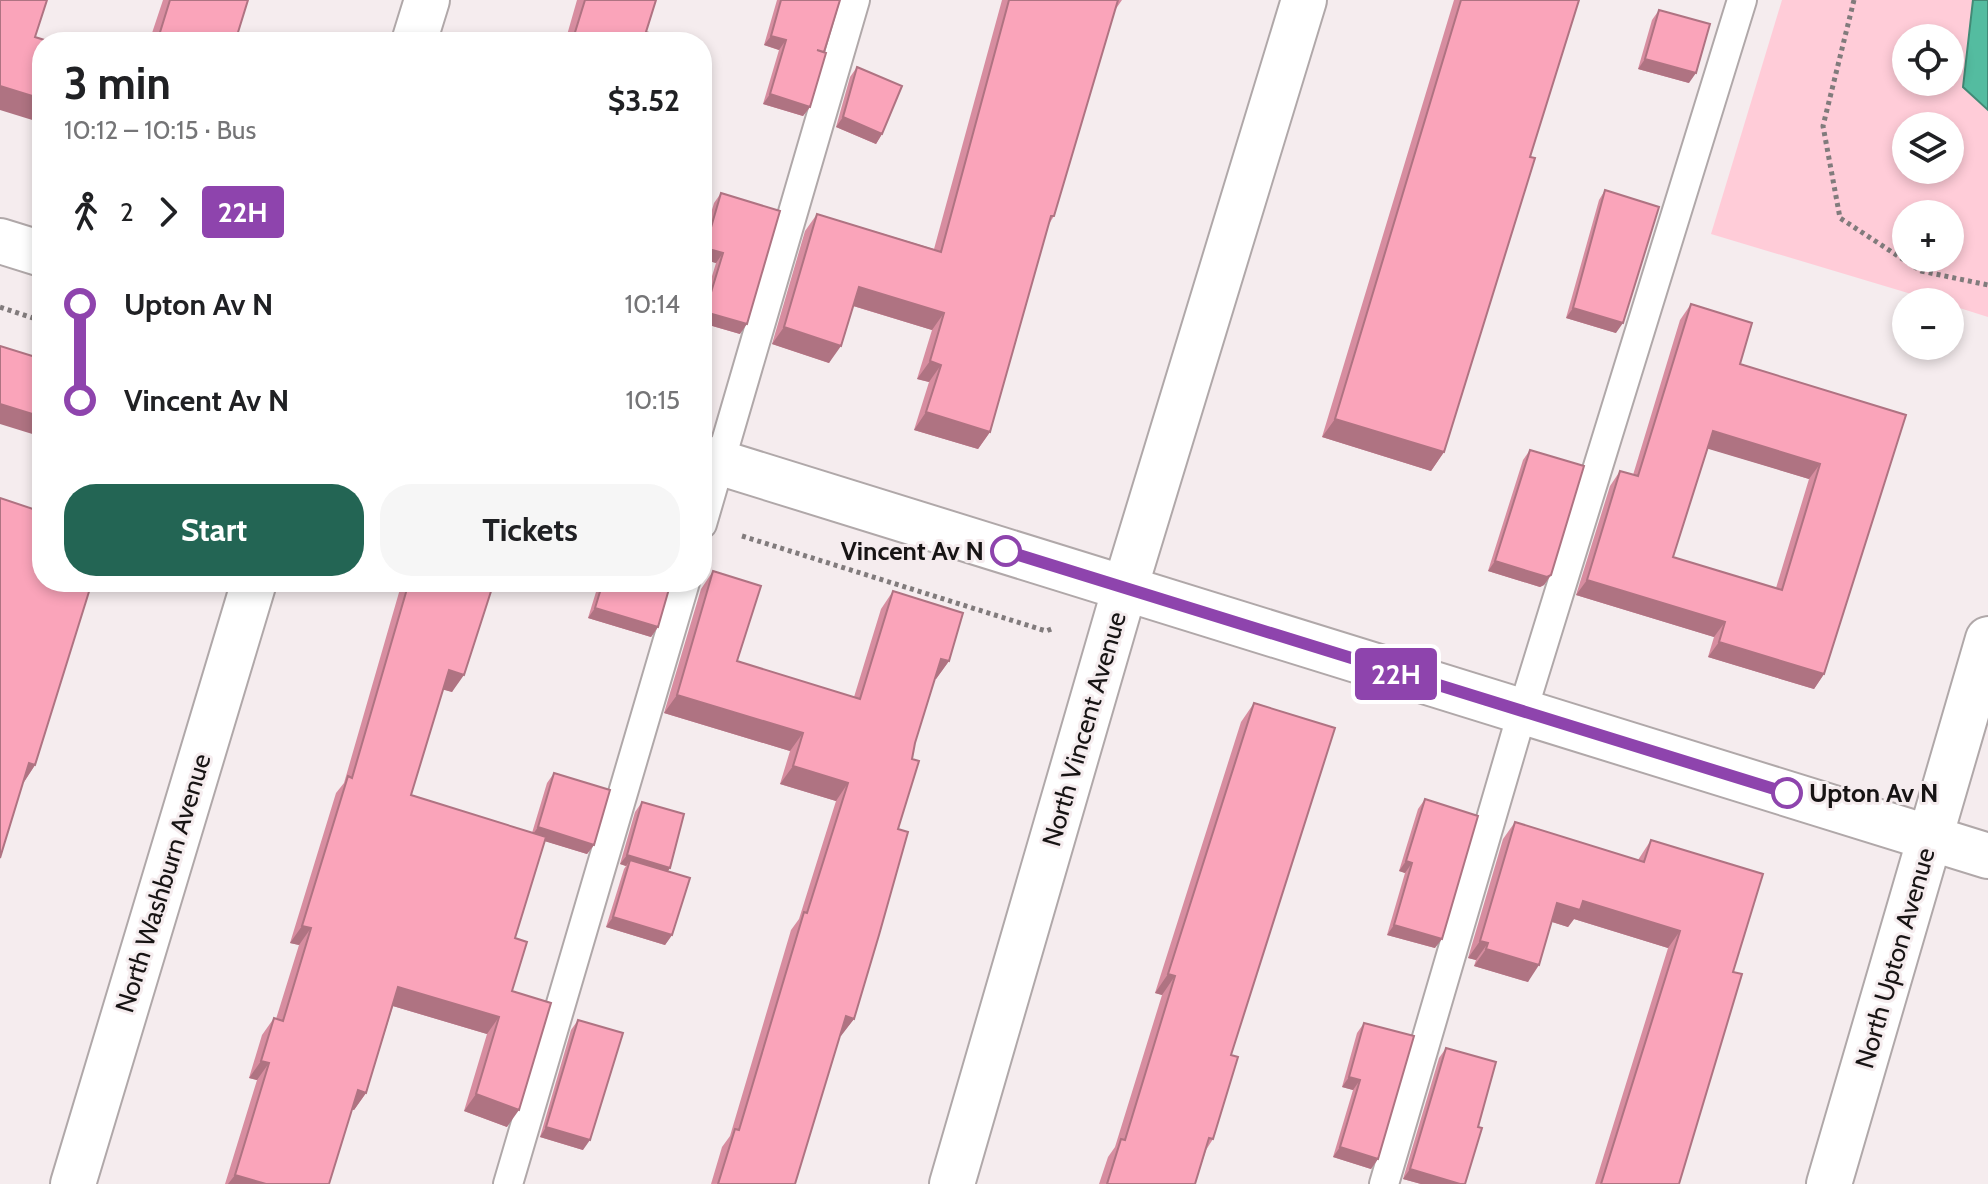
<!DOCTYPE html>
<html lang="en">
<head>
<meta charset="utf-8">
<style>
  :root { --surface:#fff; --page:#f6f6f6; --text:#202124; --muted:#757577; --accent:#236554 }
  body { margin:0; font-family:Cabin,sans-serif; background:var(--page); color:var(--text); height:100vh; display:flex; flex-direction:column; font-size:30px; white-space:nowrap }
  * { box-sizing:border-box; margin:0 }
  p { font-size:26px; color:var(--muted) }
  .icon { flex:none; width:44px; height:44px; fill:none; stroke:currentColor; stroke-width:2; stroke-linecap:round; stroke-linejoin:round }
  .map { position:relative; flex:1; overflow:hidden }
  .side { position:absolute; left:32px; top:32px; width:680px; height:560px; display:flex; flex-direction:column; background:var(--surface); border-radius:32px; box-shadow:0 4px 12px #0003 }
  .side>* { flex:none }
  .badge { padding:0 16px; border-radius:6px; font-size:28px; line-height:52px }
  .buttons { position:absolute; left:1892px; top:24px; display:grid; gap:16px }
  .buttons a { display:grid; place-items:center; width:72px; height:72px; border-radius:50%; background:var(--surface); box-shadow:0 4px 12px #0003; font-size:40px }
  .map>.badge { position:absolute; translate:-50% -50%; box-shadow:0 0 0 4px #fff }
  .legs { display:flex; align-items:center; gap:12px; height:88px; padding:0 32px; font-size:26px }
  .legs p { margin-inline-start:auto }
  .head { display:flex; align-items:center; justify-content:space-between; height:136px; padding:0 32px }
  h1 { font-size:44px; font-weight:700; line-height:60px }
  .button { display:flex; gap:16px; margin-top:auto; padding:16px 32px }
  .button a { flex:1; height:92px; border-radius:32px; background:var(--accent); color:#fff; font-size:32px; font-weight:700; line-height:92px; text-align:center }
  .button a+a { background:var(--page); color:var(--text) }
  ul { padding:0 32px; list-style:none }
  li { display:flex; align-items:center; gap:28px; height:96px; font-size:30px }
  li i { display:grid; place-items:center; width:12px; height:100%; margin:0 10px; background:currentColor }
  li i::after { content:''; width:20px; height:20px; margin:-10px; border:6px solid; border-radius:50%; background:var(--surface) }
  li p { margin-inline-start:auto }
  li:first-child i { background:linear-gradient(#0000 50%,currentColor 0) }
  li:last-child i { background:linear-gradient(currentColor 50%,#0000 0) }
  .map>svg:first-child { display:block }
  .green { fill:#ffccd8; fill-rule:evenodd }
  .water { fill:#54bca0; stroke:#428a76; stroke-width:2 }
  .lines { fill:none; stroke-linecap:round; stroke-linejoin:round }
  .service-casing { stroke:#b0a8a9; stroke-width:32 }
  .minor-casing { stroke:#b0a8a9; stroke-width:48 }
  .path { stroke:#817b7c; stroke-width:5; stroke-dasharray:4 4; stroke-linecap:butt }
  .service { stroke:#fff; stroke-width:28 }
  .minor { stroke:#fff; stroke-width:44 }
  .wall { fill:#d78da0; fill-rule:evenodd }
  .shaded-wall { fill:#af7382 }
  .building { fill:#faa4ba; stroke:#af7382; stroke-width:2; fill-rule:evenodd }
  .line-1-casing { stroke:#fff; stroke-width:18 }
  .line-1 { stroke:#8e44ad; stroke-width:12 }
  .stop-1-dot { fill:#fff; stroke:#8e44ad; stroke-width:4 }
  .labels { text-anchor:middle; dominant-baseline:central; stroke-width:6; stroke-linejoin:round; paint-order:stroke }
  .stop-label { font-size:26px; font-weight:bold; fill:#171414; stroke:#f5ecee; text-anchor:end }
  .street-label { font-size:26px; fill:#171414; stroke:#f5ecee }
</style>
</head>
<body>
<div class="map">
<svg width="1988" height="1184" viewBox="0 0 1988 1184">
  <rect width="100%" height="100%" fill="#f5ecee"/>
  <path class="green" d="M1782,0H1988V317L1950,305V302H1938L1711,234ZM1906,38H1950V82H1906ZM1906,126H1950V170H1906ZM1906,214H1950V258H1906Z"/>
  <path class="water" d="M1973,0H1988V110L1963,87Z"/>
  <g class="lines">
    <g class="service-casing">
      <path id="service" d="M702,524L855,0
        M508,1184L685,582
        M1384,1184L1522,713L1742,0"/>
    </g>
    <g class="minor-casing">
      <path id="minor" d="M414,42L427,0
        M0,241L42,254
        M702,457L1988,856
        M73,1184L254,582
        M952,1184L1125,588L1304,0
        M1829,1184L1988,639"/>
    </g>
    <path class="path" d="M1854,0L1823,126L1840,218L1921,271L1988,285
      M0,307L42,321
      M742,536L1046,631L1054,628"/>
    <use href="#service" class="service"/>
    <use href="#minor" class="minor"/>
  </g>
  <path class="wall" d="M163,0H248L235,42H149Z
    M577,0H656L646,32L674,42H565Z
    M777,0H840L824,53L810,107L803,116L763,104L779,50L764,45Z
    M1002,0H1122L1115,10L1054,216L1049,224L990,432L978,449L914,430L929,382L917,379L932,330L853,306L829,363L772,344L805,231L817,214L934,249Z
    M1454,0H1579L1530,157L1444,452L1431,471L1322,437Z
    M1659,10L1689,83L1638,69L1652,20Z
    M857,67L882,134L876,144L836,127L850,77Z
    M1605,190L1616,333L1566,318L1599,200Z
    M721,193L740,334L702,323V309L716,263L702,259V243L714,203Z
    M1691,304L1740,364L1906,415L1824,674L1814,689L1708,657L1714,637L1576,595L1610,486L1620,471L1633,475L1680,320ZM1708,448L1809,479L1776,588L1673,557Z
    M1530,450L1551,575L1544,585L1540,587L1488,571L1523,460Z
    M42,492V582L35,765L24,782L37,510Z
    M713,571L737,661L854,697L881,609L893,591L949,661L936,679L935,678L915,743L898,829L854,1019L840,1036L795,1184H711L722,1147L730,1136L791,930L799,919L836,801L780,784L790,751L664,713L701,589Z
    M402,582H494L452,692L443,689L411,795L532,833L547,783L554,773L594,845L587,854L545,841L515,938L507,1127L464,1111L487,1034L393,1006L366,1093L354,1110L352,1109L329,1184H225L257,1080L249,1078L262,1035L274,1018L276,1019L299,945L290,943L336,793L344,783Z
    M599,582H671L658,627L651,637L588,618Z
    M1254,703L1231,1055L1213,1139L1206,1150L1195,1184H1099L1108,1157L1115,1147L1162,995L1155,993L1241,722Z
    M1425,799L1435,948L1387,935L1405,873L1399,871L1418,809Z
    M642,802L670,868L668,871L672,935L665,945L606,927L624,869L626,866L620,864L635,812Z
    M1515,822L1638,860L1651,840L1733,972L1679,1184H1595L1668,948L1574,919L1568,927L1552,922L1528,982L1474,966L1476,960L1468,958L1503,839Z
    M578,1020L583,1150L540,1137L571,1030Z
    M1364,1023L1378,1159L1371,1169L1333,1157L1353,1090L1342,1087L1357,1033Z
    M1446,1048L1465,1184H1421L1403,1179L1439,1058Z"/>
  <path class="shaded-wall" d="M771,36L786,40L779,50L764,45Z
    M1645,59L1696,73L1689,83L1638,69Z
    M0,86L42,99V123L0,110Z
    M770,94L810,107L803,116L763,104Z
    M843,117L882,134L876,144L836,127Z
    M705,248L723,253L716,263L702,259V251Z
    M859,287L944,313L932,330L847,304Z
    M1573,308L1623,323L1616,333L1566,318Z
    M705,312L747,324L740,334L702,323V316Z
    M784,327L841,346L829,363L772,344Z
    M930,361L941,365L929,382L917,379Z
    M0,404L42,417V437L0,424Z
    M926,412L990,432L978,449L914,430Z
    M1335,419L1444,452L1431,471L1322,437Z
    M1713,431L1820,464L1809,479L1702,447Z
    M1495,561L1551,575L1544,585L1540,587L1488,571Z
    M1587,580L1725,622L1714,637L1576,595Z
    M595,608L658,627L651,637L588,618Z
    M1719,642L1824,674L1814,689L1708,657Z
    M941,659L949,661L936,679L929,676Z
    M449,670L464,675L452,692L437,688Z
    M677,695L803,733L790,751L664,713Z
    M29,763L35,765L24,782Z
    M793,766L848,783L836,801L780,784Z
    M538,827L594,845L587,854L531,837Z
    M627,855L670,868L663,878L630,860L626,866L620,864Z
    M1406,861L1412,863L1405,873L1399,871Z
    M1583,901L1680,931L1668,948L1574,919L1568,927L1546,920L1557,903Z
    M613,917L672,935L665,945L606,927Z
    M1394,925L1442,939L1435,948L1387,935Z
    M302,926L311,928L299,945L290,943Z
    M1480,941L1488,943L1476,960L1468,958Z
    M1486,949L1539,965L1528,982L1474,966Z
    M1168,974L1175,976L1162,995L1155,993Z
    M398,987L499,1017L487,1034L386,1004Z
    M846,1016L854,1019L841,1036L834,1034Z
    M261,1061L269,1063L257,1080L249,1078Z
    M1349,1077L1360,1080L1353,1090L1342,1087Z
    M358,1090L366,1093L354,1110L346,1107Z
    M476,1094L519,1110L507,1127L464,1111Z
    M546,1127L590,1140L583,1150L540,1137Z
    M1340,1147L1378,1159L1371,1169L1333,1157Z
    M1410,1169L1460,1184H1421L1403,1179Z
    M235,1175L266,1184H228Z"/>
  <path class="building" d="M0,0H47L35,37L51,42H42V99L0,86Z
    M170,0H248L235,42H157Z
    M585,0H656L646,32L674,42H572Z
    M781,0H840L824,52L817,50L826,53L810,107L770,94L786,40L771,36Z
    M1009,0H1118L1054,216H1051L990,432L926,412L941,365L930,361L944,313L859,287L841,346L784,327L817,214L941,252Z
    M1461,0H1579L1530,157L1535,158L1444,452L1335,419Z
    M1659,10L1710,24L1696,73L1645,59Z
    M857,67L902,86L882,134L843,117Z
    M1605,190L1659,207L1623,323L1573,308Z
    M721,193L780,211L747,324L705,312L723,253L705,248Z
    M1691,304L1752,323L1740,364L1906,415L1824,674L1719,642L1725,622L1587,580L1620,471L1638,476ZM1713,431L1820,464L1782,590L1673,557Z
    M0,346L42,359V417L0,404Z
    M1530,450L1584,466L1551,575L1547,577L1495,561Z
    M0,498L42,512V582H92L35,765L29,763L0,858Z
    M713,571L761,586L737,661L860,699L893,591L963,613L949,661L941,659L915,743L912,759L919,761L898,829L908,832L879,935L854,1019L846,1016L795,1184H718L735,1129L739,1130L804,912L807,913L848,783L793,766L803,733L677,695Z
    M409,582H494L464,675L449,670L411,795L546,837L515,938L527,942L512,991L551,1003L519,1110L476,1094L499,1017L398,987L366,1093L358,1090L329,1184H266L235,1175L269,1063L261,1061L274,1018L283,1021L311,928L302,926L348,776L352,778Z
    M603,582H671L658,627L595,608Z
    M1254,703L1335,728L1231,1055L1238,1057L1213,1139L1209,1138L1195,1184H1107L1121,1139L1125,1140L1175,976L1168,974Z
    M554,773L610,790L594,845L538,827Z
    M1425,799L1478,816L1442,939L1394,925L1412,863L1406,861Z
    M642,802L684,814L670,868L627,855Z
    M1515,822L1644,862L1651,840L1763,874L1733,972L1742,974L1679,1184H1601L1680,931L1583,901L1580,910L1557,903L1539,965L1486,949L1488,943L1480,941Z
    M630,860L690,878L672,935L613,917Z
    M578,1020L623,1033L590,1140L546,1127Z
    M1364,1023L1414,1036L1378,1159L1340,1147L1360,1080L1349,1077Z
    M1446,1048L1496,1062L1478,1127L1482,1128L1465,1184H1460L1410,1169Z"/>
  <g class="lines">
    <g class="line-1-casing">
      <path id="line-1" d="M1006,551L1787,793"/>
    </g>
    <use href="#line-1" class="line-1"/>
  </g>
  <g class="stop-1-dot">
    <circle cx="1006" cy="551" r="14"/>
    <circle cx="1787" cy="793" r="14"/>
  </g>
  <g class="labels">
    <g class="stop-label">
      <text x="984" y="551">Vincent Av N</text>
      <text x="1809" y="793" text-anchor="start">Upton Av N</text>
    </g>
    <g class="street-label">
      <text transform="translate(1084 729) rotate(-74)">North Vincent Avenue</text>
      <text transform="translate(163 883) rotate(-73)">North Washburn Avenue</text>
      <text transform="translate(1895 958) rotate(-74)">North Upton Avenue</text>
    </g>
  </g>
</svg>
<div class="buttons">
<a><svg class="icon" aria-label="locate" viewBox="0 0 24 24"><circle cx="12" cy="12" r="6"/><path d="M12 2v4M12 18v4M2 12h4M18 12h4"/></svg></a>
<a><svg class="icon" aria-label="layers" viewBox="0 0 24 24"><path d="M12 4l9 5-9 5-9-5zM3 14l9 5 9-5"/></svg></a>
<a>+</a>
<a>−</a>
</div>
<b class="badge" style="left:1396px;top:674px;background:#8e44ad;color:#fff">22H</b>
<section class="side">
<div class="head"><div><h1>3 min</h1><p>10:12 – 10:15 · Bus</p></div><b>$3.52</b></div>
<div class="legs"><svg class="icon" aria-label="walk" viewBox="0 0 24 24"><circle cx="13" cy="4" r="2"/><path d="M13 8l-2 6 4 7M11 14l-3 7M7 12l3-4h3l4 4"/></svg>2<svg class="icon" aria-label="forward" viewBox="0 0 24 24"><path d="M9 5l7 7-7 7"/></svg><b class="badge" style="background:#8e44ad;color:#fff">22H</b></div>
<ul>
<li><i style="color:#8e44ad"></i><b>Upton Av N</b><p>10:14</p></li>
<li><i style="color:#8e44ad"></i><b>Vincent Av N</b><p>10:15</p></li>
</ul>
<div class="button"><a>Start</a><a>Tickets</a></div>
</section>
</div>
</body>
</html>
